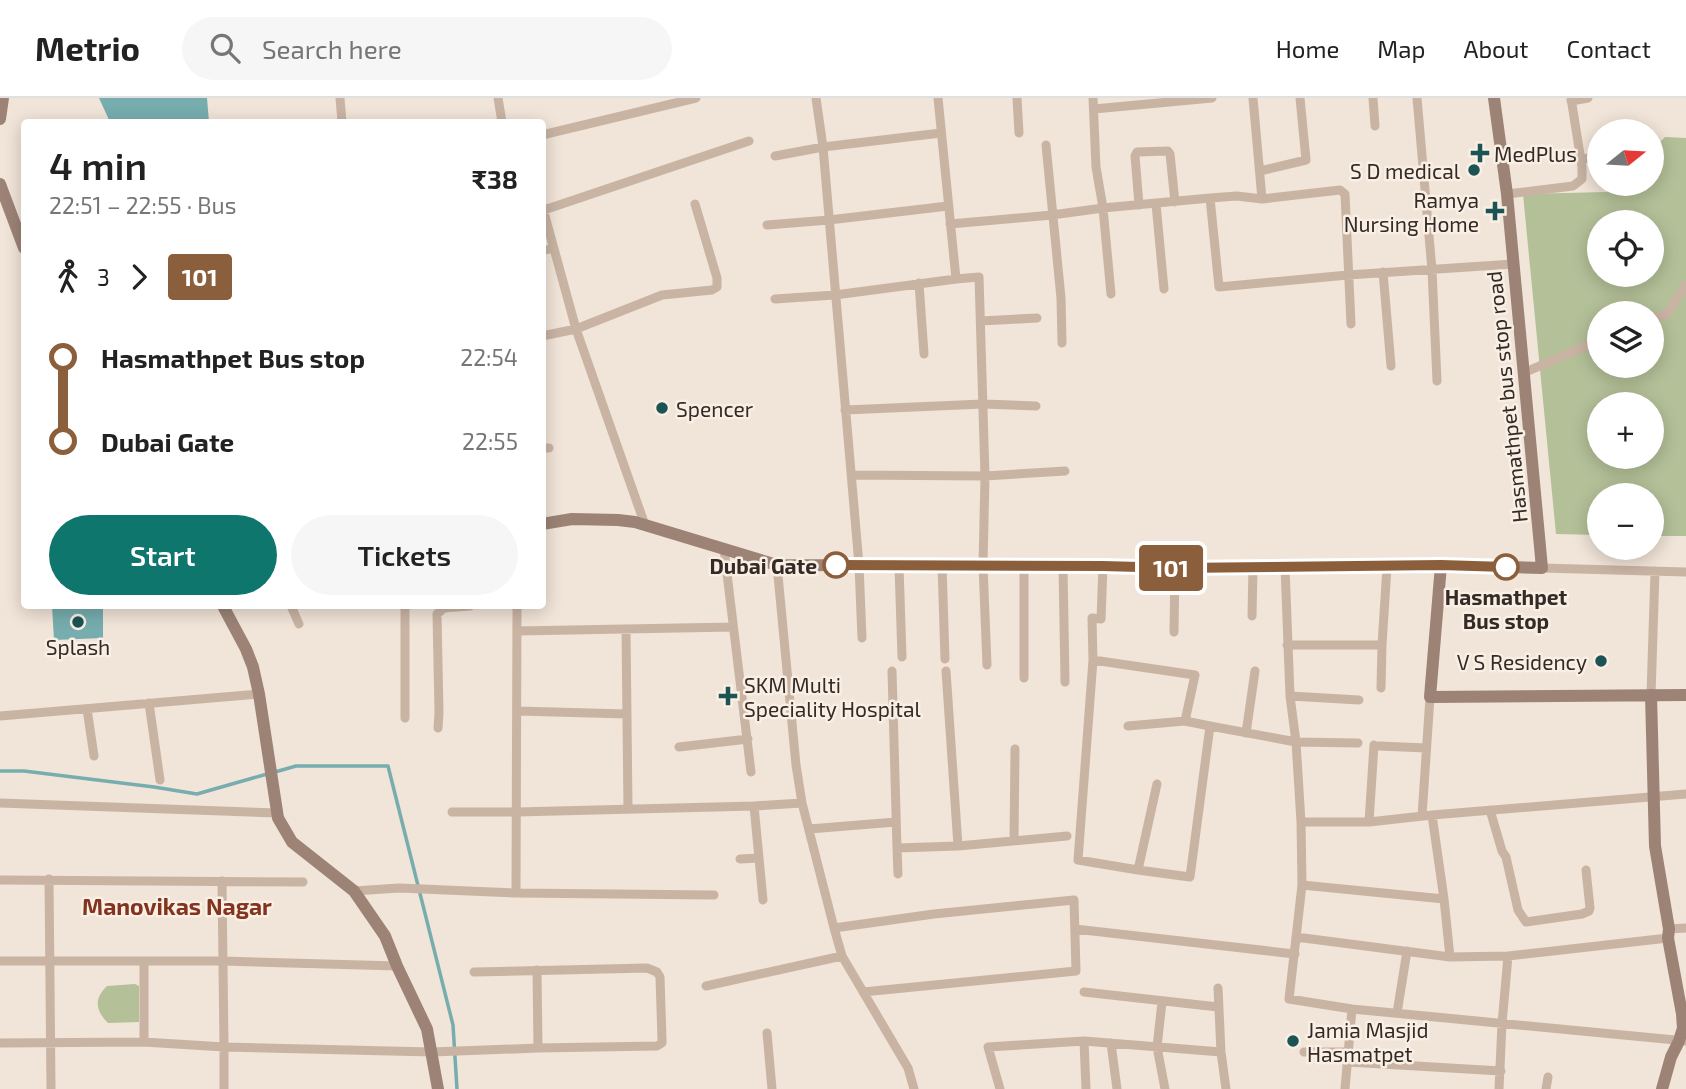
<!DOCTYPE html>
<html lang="en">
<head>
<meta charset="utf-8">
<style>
  :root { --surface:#fff; --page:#f6f6f6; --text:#222; --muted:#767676; --line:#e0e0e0; --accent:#0f766e }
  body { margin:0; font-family:"Exo 2",sans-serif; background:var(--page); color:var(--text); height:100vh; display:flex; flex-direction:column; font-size:26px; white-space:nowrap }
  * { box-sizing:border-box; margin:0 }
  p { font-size:23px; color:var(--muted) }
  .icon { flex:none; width:38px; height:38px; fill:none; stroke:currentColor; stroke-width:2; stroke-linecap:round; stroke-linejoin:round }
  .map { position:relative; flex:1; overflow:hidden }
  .panel { position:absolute; left:21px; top:21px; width:525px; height:490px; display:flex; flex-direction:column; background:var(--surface); border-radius:7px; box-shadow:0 4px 18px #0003 }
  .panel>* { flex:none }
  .badge { padding:0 14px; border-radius:5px; font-size:24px; line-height:46px }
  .needle { width:46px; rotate:72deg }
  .tools { position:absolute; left:1587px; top:21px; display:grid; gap:14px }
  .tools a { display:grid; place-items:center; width:77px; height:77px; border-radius:50%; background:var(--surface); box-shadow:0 4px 18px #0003; font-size:35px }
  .map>.badge { position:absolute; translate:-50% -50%; box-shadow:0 0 0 4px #fff }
  .legs { display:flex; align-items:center; gap:10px; height:77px; padding:0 28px; font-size:23px }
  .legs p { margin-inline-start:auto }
  .summary { display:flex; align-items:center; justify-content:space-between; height:119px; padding:0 28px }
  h1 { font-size:38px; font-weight:600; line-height:52px }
  .cta { display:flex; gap:14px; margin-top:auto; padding:14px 28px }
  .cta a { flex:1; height:80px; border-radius:42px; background:var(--accent); color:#fff; font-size:28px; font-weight:600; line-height:80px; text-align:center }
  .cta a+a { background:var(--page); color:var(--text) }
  ul { padding:0 28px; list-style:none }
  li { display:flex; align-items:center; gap:24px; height:84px; font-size:26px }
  li i { display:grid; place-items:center; width:10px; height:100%; margin:0 9px; background:currentColor }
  li i::after { content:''; width:18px; height:18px; margin:-9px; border:5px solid; border-radius:50%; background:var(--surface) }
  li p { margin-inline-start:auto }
  li:first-child i { background:linear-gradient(#0000 50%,currentColor 0) }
  li:last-child i { background:linear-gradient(currentColor 50%,#0000 0) }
  header { display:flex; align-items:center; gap:42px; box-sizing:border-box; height:98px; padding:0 35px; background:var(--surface); border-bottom:2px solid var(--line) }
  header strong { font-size:33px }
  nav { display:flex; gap:38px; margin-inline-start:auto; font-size:24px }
  .search { width:490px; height:63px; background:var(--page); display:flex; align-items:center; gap:18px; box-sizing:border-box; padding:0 24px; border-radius:38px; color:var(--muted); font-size:26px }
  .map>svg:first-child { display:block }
  .green { fill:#b4c098; fill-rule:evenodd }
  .water { fill:#77adae }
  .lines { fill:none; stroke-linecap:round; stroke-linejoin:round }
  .stream { stroke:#77adae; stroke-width:3.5 }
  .street { stroke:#c9b4a4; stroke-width:9 }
  .secondary { stroke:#9c8376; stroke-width:12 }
  .line-1-casing { stroke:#fff; stroke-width:16 }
  .line-1 { stroke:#8b5e3c; stroke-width:10 }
  .poi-dot { fill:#1c5355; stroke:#f9efe4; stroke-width:2.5 }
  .stop-1-dot { fill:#fff; stroke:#8b5e3c; stroke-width:3.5 }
  .labels { text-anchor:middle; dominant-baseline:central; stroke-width:5; stroke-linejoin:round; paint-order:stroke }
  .poi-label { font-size:21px; fill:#342a26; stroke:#f9efe4; text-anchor:start }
  .street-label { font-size:21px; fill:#342a26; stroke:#f9efe4 }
  .stop-label { font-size:21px; font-weight:bold; fill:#342a26; stroke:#f9efe4; text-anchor:end }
  .neighbourhood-label { font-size:23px; font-weight:bold; fill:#83341f; stroke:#f9efe4 }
</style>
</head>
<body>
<header>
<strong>Metrio</strong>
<div class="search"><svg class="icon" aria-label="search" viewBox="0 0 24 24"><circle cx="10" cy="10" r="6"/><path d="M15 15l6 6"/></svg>Search here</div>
<nav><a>Home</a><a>Map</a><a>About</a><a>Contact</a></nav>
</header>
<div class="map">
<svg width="1686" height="991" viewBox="0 0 1686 991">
  <rect width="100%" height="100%" fill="#f1e4d8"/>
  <path class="green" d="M1665,39L1686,40V438H1652V397H1600L1599,437L1556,436L1523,96L1607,94L1616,86H1652V52ZM1600,124H1652V177H1600ZM1600,215H1652V268H1600ZM1600,306H1652V359H1600Z
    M135,886L139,888V924L108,925C95,912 94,901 107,888Z"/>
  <path class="water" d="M99,0H207L209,24H110Z
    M52,508H103V540L54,542Z"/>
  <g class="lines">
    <path class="stream" d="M0,673H24L154,689L197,696L267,676
      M275,674L296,668H388L453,927L457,991"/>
    <path class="street" d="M340,0L342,24
      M498,0L502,24
      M816,0L823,49L859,467L862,540
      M938,0L956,181L979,179L985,378L983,467L987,567
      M1017,0L1019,35
      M1093,0L1096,69L1103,110L1111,196
      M1253,0L1262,101
      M1373,0L1375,28
      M1417,0L1432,172L1437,283
      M1571,3L1588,0
      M1094,11L1212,0
      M542,37L696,0
      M1046,47L1061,200L1062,245
      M775,58L823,49L941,35
      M1580,61L1600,59
      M1260,73L1306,62L1300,0
      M1507,96L1573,88L1582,81V69L1571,0
      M1210,100L1219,189L1348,177L1513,166
      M1156,106L1164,191
      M542,107L576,231L645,427
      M1139,107L1135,58L1137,54L1168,53L1170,56L1175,104
      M544,112L749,43
      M950,126L1052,117L1103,110L1210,100L1237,98L1262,101L1340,92L1345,96L1351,226
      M767,127L829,122L948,108
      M542,153L554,150
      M1383,174L1391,268
      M919,185L924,256
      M775,201L835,197L956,181
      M1652,221L1667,216L1686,187
      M981,223L1037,220
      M542,238L576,231L662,197L712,192L717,189V180L695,106
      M1523,275L1600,242
      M845,312L983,306L1036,308
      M542,350H549
      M851,377L985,378L1065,373
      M724,451L751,674
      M777,467L796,667L802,705L834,830L842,858L908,970L914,991
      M942,467L945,561
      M899,468L902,559
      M1024,468V580
      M1063,468L1065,584
      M1103,468L1101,521L1092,520L1093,562L1078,762L1138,772L1157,686
      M1285,469L1290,598L1296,644L1301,724L1302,787L1289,901L1352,911L1686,943
      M1542,470L1686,474
      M291,508L299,526
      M405,508V620
      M1252,518L1253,469
      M626,531L628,711
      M517,533L733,529
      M1174,534L1175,470
      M1287,547H1382
      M1093,562L1195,577L1185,623L1210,628
      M892,573L897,750L958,748L1067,738
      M946,573L958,748
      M1381,590L1382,547L1387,469
      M1651,597L1655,473
      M1290,598L1359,602
      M149,605L160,682
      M87,611L94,658
      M517,613L627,616
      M0,618L259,596
      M1128,628L1185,623
      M438,630L439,615L437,516L444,510L470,508
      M1246,635L1255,573
      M1379,648L1426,650
      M679,649L748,641
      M0,705L278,715
      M754,708L763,802
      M1490,712L1502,753L1506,759L1518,812L1526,824L1582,816L1589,813L1590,810L1586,772
      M452,714H517L754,708L802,705
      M1432,717L1444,801L1450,859
      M1422,718L1430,599
      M1301,724H1369L1432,717L1686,696
      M1369,724L1374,647
      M809,731L896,724
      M1014,742L1015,651
      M897,750L898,776
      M740,761L759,760
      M1138,772L1190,779L1210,628L1296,644L1358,645
      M49,781L51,991
      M0,782L303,784
      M222,783L224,949V991
      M1302,787L1444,801
      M354,793L399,790L516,795L714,797
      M516,795L517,508
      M834,830L934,816L1074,802L1076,873L863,894
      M1075,831L1295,856
      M1669,831L1686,830
      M1296,839L1450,859L1508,858L1668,840
      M0,863H223L397,868
      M474,874L647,870L657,874L660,879L662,942V945L657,948L538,950
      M706,888L842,858
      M1218,890L1221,954L1226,991
      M1084,894L1218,909
      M1162,904L1157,949L1165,991
      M1397,915L1407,853
      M767,935L772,991
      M1084,943L1086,991
      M144,944V863
      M0,945L144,944L224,949L432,954L538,950L537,872
      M1111,945L1117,991
      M1304,954H1349
      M1348,964L1501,973
      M1000,991L988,949L1084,943L1221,954
      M1345,991L1352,911
      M1499,991L1502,926L1508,858
      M1546,991L1548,979"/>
    <path class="secondary" d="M0,21L3,0
      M0,86L24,150
      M542,426L572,421L618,422L635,424L777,467L1103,468L1175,470L1238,468L1387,469L1441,467L1542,470L1507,96L1494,0
      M1441,467L1430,599L1686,597
      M223,508L246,551L253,569L259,596L278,720L292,744L354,793L385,838L397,868L427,931L438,991
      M1651,597L1655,748L1669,831L1668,840L1682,916L1683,930L1679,943L1671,959L1662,991"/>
  </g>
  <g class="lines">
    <g class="line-1-casing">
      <path id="line-1" d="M836,467L1103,468L1175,470L1441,467L1506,469"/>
    </g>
    <use href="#line-1" class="line-1"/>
  </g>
  <g class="poi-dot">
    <path d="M1476.5 44.5h7v7h7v7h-7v7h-7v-7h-7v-7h7z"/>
    <circle cx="1474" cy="72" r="7"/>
    <path d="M1491.5 102.5h7v7h7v7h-7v7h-7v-7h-7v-7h7z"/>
    <circle cx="662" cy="310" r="7"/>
    <circle cx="78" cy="524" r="7"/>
    <circle cx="1601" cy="563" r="7"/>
    <path d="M724.5 587.5h7v7h7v7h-7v7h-7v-7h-7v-7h7z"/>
    <circle cx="1293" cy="943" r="7"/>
  </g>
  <g class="stop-1-dot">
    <circle cx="836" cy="467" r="12"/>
    <circle cx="1506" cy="469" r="12"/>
  </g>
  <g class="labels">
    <g class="poi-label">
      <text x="1494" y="55">MedPlus</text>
      <text x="1460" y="72" text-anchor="end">S D medical</text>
      <text x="1479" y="101" text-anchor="end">Ramya<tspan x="1479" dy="24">Nursing Home</tspan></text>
      <text x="676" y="310">Spencer</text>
      <text x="78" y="548" text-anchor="middle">Splash</text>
      <text x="1587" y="563" text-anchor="end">V S Residency</text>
      <text x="744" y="586">SKM Multi<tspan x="744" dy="24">Speciality Hospital</tspan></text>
      <text x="1307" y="931">Jamia Masjid<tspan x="1307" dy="24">Hasmatpet</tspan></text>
    </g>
    <g class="street-label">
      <text transform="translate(1506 299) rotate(-96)">Hasmathpet bus stop road</text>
    </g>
    <g class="stop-label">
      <text x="817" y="467">Dubai Gate</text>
      <text x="1506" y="498" text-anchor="middle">Hasmathpet<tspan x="1506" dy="24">Bus stop</tspan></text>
    </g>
    <g class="neighbourhood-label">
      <text x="177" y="808">Manovikas Nagar</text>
    </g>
  </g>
</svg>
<div class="tools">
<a><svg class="needle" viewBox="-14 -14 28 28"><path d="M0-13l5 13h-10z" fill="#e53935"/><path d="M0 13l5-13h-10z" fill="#767676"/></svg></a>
<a><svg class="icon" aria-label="locate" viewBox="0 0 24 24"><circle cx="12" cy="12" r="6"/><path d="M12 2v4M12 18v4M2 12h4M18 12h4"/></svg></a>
<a><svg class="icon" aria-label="layers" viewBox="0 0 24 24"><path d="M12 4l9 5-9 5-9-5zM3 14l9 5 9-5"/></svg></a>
<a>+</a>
<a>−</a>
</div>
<b class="badge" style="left:1171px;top:470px;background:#8b5e3c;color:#fff">101</b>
<section class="panel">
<div class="summary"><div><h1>4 min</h1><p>22:51 – 22:55 · Bus</p></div><b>₹38</b></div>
<div class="legs"><svg class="icon" aria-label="walk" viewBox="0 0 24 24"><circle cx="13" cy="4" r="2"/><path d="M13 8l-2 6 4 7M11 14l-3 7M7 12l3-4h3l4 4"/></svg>3<svg class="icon" aria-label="forward" viewBox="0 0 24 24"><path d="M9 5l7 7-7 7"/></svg><b class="badge" style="background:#8b5e3c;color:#fff">101</b></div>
<ul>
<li><i style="color:#8b5e3c"></i><b>Hasmathpet Bus stop</b><p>22:54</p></li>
<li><i style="color:#8b5e3c"></i><b>Dubai Gate</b><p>22:55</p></li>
</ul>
<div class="cta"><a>Start</a><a>Tickets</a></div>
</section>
</div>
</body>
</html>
